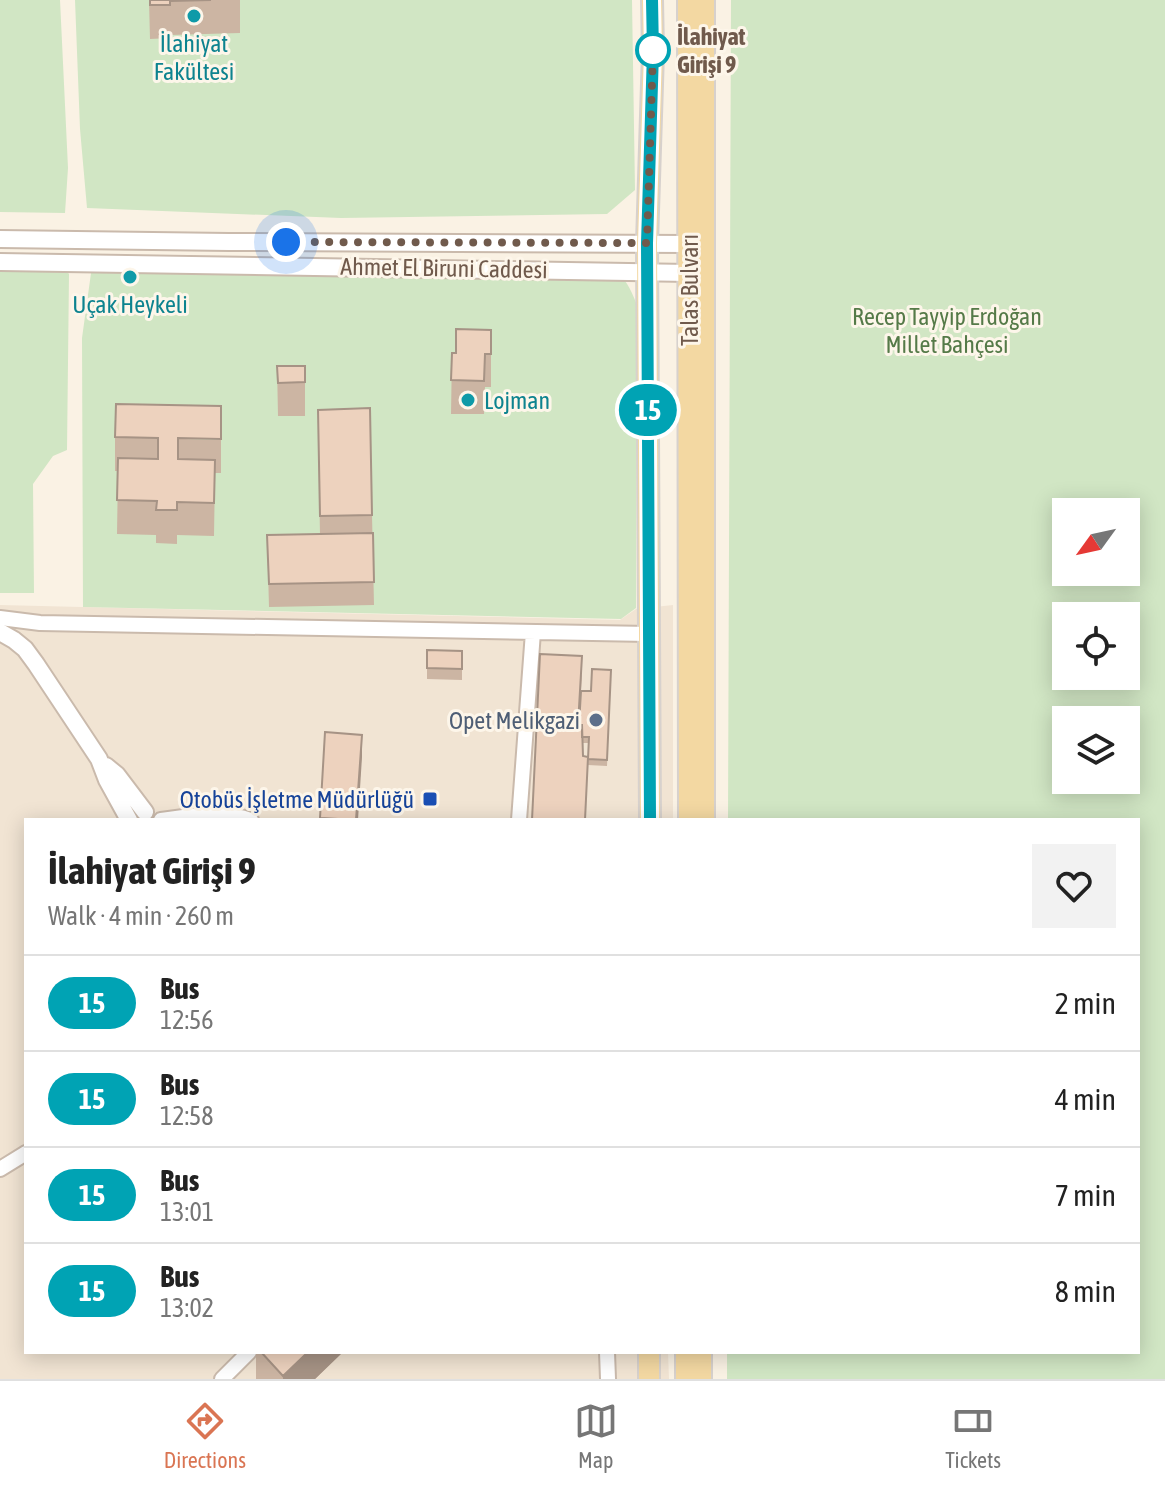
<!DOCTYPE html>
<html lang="en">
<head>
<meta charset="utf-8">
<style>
  :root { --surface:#fff; --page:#f2f2f2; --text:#222; --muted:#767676; --line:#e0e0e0; --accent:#da7553 }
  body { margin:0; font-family:"Asap Condensed",sans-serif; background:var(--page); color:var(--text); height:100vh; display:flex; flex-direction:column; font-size:30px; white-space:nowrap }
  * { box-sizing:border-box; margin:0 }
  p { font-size:26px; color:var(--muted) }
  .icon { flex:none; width:44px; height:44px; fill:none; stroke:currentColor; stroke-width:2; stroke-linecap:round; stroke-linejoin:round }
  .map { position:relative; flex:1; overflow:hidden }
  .drawer { position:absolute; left:24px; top:818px; width:1116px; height:536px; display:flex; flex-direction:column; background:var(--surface); border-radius:0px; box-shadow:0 4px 20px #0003 }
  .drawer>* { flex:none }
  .badge { padding:0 16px; border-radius:26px; font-size:28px; line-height:52px }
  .needle { width:52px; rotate:237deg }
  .controls { position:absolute; left:1052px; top:498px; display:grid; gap:16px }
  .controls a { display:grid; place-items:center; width:88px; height:88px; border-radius:0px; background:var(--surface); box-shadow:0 4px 20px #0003; font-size:40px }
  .you { position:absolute; width:40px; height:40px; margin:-20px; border:6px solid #fff; border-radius:50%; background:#1a73e8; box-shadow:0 0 0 12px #1a73e833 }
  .map>.badge { position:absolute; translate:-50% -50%; box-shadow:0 0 0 4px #fff }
  .round { display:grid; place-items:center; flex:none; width:84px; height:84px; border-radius:0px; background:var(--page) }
  .head { display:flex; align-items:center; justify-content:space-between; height:136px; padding:0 24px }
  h1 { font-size:38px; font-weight:700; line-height:60px }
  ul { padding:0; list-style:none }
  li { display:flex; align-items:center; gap:24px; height:96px; padding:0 24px; border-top:2px solid var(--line) }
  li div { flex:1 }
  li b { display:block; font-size:30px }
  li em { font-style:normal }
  li .badge { min-width:88px; font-weight:700; text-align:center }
  .tabs { display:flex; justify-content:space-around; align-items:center; height:112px; border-top:2px solid var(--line); background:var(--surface); font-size:22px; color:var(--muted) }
  .tabs a { display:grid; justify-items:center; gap:4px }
  .tabs .on { color:var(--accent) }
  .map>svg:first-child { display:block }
  .residential { fill:#f1e4d3 }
  .green { fill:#d1e6c4; fill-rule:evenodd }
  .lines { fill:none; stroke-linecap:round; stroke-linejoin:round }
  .minor-casing { stroke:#cabaac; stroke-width:18 }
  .tertiary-casing { stroke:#cabaac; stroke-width:20 }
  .primary-casing { stroke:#d7d1cd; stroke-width:24 }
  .minor { stroke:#fff; stroke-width:14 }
  .tertiary { stroke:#fff; stroke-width:16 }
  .primary { stroke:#f3d8a2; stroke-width:20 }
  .wall { fill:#ccb5a3 }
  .shaded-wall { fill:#a69385 }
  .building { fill:#edd2be; stroke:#a69385; stroke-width:2 }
  .line-casing { stroke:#fff; stroke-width:18 }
  .line { stroke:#00a3b4; stroke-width:12 }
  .walk { stroke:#705a4c; stroke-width:8; stroke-dasharray:0 14.4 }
  .culture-dot { fill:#0f9aa8; stroke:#fdf6ea; stroke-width:3 }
  .stop-dot { fill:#fff; stroke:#00a3b4; stroke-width:4 }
  .service-dot { fill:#5c6f8a; stroke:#fdf6ea; stroke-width:3 }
  .transit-dot { fill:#1a4fb4; stroke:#fdf6ea; stroke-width:3 }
  .labels { text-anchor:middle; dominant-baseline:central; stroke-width:6; stroke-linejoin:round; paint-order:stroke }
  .stop-label { font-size:24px; font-weight:bold; fill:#705a4c; stroke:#fdf6ea; text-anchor:start }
  .culture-label { font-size:24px; fill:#0d838f; stroke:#fdf6ea }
  .street-label { font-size:24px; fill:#705a4c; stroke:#fdf6ea }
  .park-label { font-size:24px; fill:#557a48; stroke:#fdf6ea }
  .service-label { font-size:24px; fill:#4e5e75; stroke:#fdf6ea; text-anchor:end }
  .transit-label { font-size:24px; fill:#164399; stroke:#fdf6ea; text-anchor:end }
</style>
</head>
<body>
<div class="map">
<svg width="1165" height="1379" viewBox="0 0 1165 1379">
  <rect width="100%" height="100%" fill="#faf2e4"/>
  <path class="residential" d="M0,605L620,620L636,609L673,605V820H26V1352H668L669,1379H0Z"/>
  <path class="green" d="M0,0H60L68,168L65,213L0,212Z
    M75,0H632L635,190L607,214L341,218L87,208L80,129Z
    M731,0H1165V1379H727V1352H1138V820H728ZM1066,512H1126V572H1066ZM1066,616H1126V676H1066ZM1126,720V780H1066V720Z
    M0,257L57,259L69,274L67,450L53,456L33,484L34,593H0Z
    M332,258L333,267L589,262C619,270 626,276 637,305L636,608L621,619L83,607L82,338L92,266L102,259Z"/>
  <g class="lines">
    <g class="minor-casing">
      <path id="minor" d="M0,618L40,623L649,634
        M161,820C191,816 222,810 251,820
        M519,820L533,632
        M0,1169L26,1153
        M607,1352L608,1379
        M222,1379L249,1352"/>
    </g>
    <g class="tertiary-casing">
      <path id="tertiary" d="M0,239L229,242L689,244
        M0,262L689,273
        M0,632L14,640L25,649L36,664L99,759L107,780L129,820
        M106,766L117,775L145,812"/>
    </g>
    <g class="primary-casing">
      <path id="primary" d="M688,0L689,820
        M650,820L647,243L653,52L652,0
        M704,820V0
        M649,1379V1352
        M686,1379V1352
        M701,1379V1352"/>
    </g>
    <use href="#minor" class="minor"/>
    <use href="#tertiary" class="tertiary"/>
    <use href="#primary" class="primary"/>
  </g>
  <path class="wall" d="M149,0H240V33L170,35V38L150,39Z
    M491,330V387H485L484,414H451L452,353H456Z
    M277,366H305V416H278Z
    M318,432L372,515L374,605L269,607L267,535L320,534Z
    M115,437L221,440V473H215L214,536L177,535V544L156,543V535L117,534L118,471H115Z
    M427,650L462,651V680L427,679Z
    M611,670L607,766L588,765L589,743H582L583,756L588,774L532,820L582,673L581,691H591Z
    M256,1352H343L315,1379H256Z"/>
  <path class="shaded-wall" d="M362,735V757L358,820H356Z
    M308,1352H343L315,1379H283V1376Z"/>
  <path class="building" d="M150,0H211L170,1V5H150Z
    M456,329L491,330V354H485L484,381L451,380L452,353H456Z
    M277,366H305V382L278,383Z
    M116,404L221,406V439L178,438V459L215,460L214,503L177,502V510H156L157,501L117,500L118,458L158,459V438L115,437Z
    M370,408L372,515L320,516L318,410Z
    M373,533L374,582L269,584L267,535Z
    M427,650L462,651V669L427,668Z
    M540,654L582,656L578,725H582L583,756L588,757L585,820H532Z
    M592,669L611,670L607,760L588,759L589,737H582V725H579L581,691H591Z
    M325,732L362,735L356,820L320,818Z
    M261,1352H308L283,1376Z"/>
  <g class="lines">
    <g class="line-casing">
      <path id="line" d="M650,820L647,243L653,52L652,0"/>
    </g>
    <use href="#line" class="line"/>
    <path class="walk" d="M286,242L647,243L653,50"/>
  </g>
  <g class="culture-dot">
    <circle cx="194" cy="16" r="8"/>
    <circle cx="130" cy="277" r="8"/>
    <circle cx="468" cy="400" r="8"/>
  </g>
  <circle class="stop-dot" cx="653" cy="50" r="16"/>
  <circle class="service-dot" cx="596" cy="720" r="8"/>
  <rect class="transit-dot" x="422" y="791" width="16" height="16" rx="4"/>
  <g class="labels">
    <g class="stop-label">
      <text x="677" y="36">İlahiyat<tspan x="677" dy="28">Girişi 9</tspan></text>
    </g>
    <g class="culture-label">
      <text x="194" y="43">İlahiyat<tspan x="194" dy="28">Fakültesi</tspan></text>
      <text x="130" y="304">Uçak Heykeli</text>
      <text x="484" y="400" text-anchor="start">Lojman</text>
    </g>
    <g class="street-label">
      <text transform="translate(444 268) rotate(1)">Ahmet El Biruni Caddesi</text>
      <text transform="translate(689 290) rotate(-90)">Talas Bulvarı</text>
    </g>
    <g class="park-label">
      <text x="947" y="316">Recep Tayyip Erdoğan<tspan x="947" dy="28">Millet Bahçesi</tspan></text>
    </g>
    <g class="service-label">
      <text x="580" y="720">Opet Melikgazi</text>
    </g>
    <g class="transit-label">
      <text x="414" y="799">Otobüs İşletme Müdürlüğü</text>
    </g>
  </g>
</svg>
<div class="controls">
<a><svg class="needle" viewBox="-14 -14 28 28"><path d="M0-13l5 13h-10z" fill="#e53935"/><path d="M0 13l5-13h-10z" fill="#767676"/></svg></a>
<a><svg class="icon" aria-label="locate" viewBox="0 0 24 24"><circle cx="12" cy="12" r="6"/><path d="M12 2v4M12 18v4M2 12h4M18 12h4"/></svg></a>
<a><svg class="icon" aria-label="layers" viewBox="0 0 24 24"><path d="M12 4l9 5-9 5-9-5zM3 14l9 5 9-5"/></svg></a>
</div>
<div class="you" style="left:286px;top:242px"></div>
<b class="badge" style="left:648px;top:410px;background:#00a3b4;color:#fff">15</b>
<section class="drawer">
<div class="head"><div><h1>İlahiyat Girişi 9</h1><p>Walk · 4 min · 260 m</p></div><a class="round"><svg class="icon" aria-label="heart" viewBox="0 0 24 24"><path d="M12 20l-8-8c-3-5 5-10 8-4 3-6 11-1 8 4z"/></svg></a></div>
<ul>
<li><span class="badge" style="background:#00a3b4;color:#fff">15</span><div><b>Bus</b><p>12:56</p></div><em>2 min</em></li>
<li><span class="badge" style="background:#00a3b4;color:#fff">15</span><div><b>Bus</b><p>12:58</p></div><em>4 min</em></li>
<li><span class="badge" style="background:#00a3b4;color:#fff">15</span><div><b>Bus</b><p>13:01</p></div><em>7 min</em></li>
<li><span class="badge" style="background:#00a3b4;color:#fff">15</span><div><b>Bus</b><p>13:02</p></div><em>8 min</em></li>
</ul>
</section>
</div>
<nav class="tabs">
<a class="on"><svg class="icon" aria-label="directions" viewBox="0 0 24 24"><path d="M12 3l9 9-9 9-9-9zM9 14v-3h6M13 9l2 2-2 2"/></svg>Directions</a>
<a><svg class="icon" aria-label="map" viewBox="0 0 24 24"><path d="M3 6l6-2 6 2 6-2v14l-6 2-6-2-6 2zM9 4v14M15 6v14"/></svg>Map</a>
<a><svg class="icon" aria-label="tickets" viewBox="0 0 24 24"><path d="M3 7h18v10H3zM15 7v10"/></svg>Tickets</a>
</nav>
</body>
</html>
